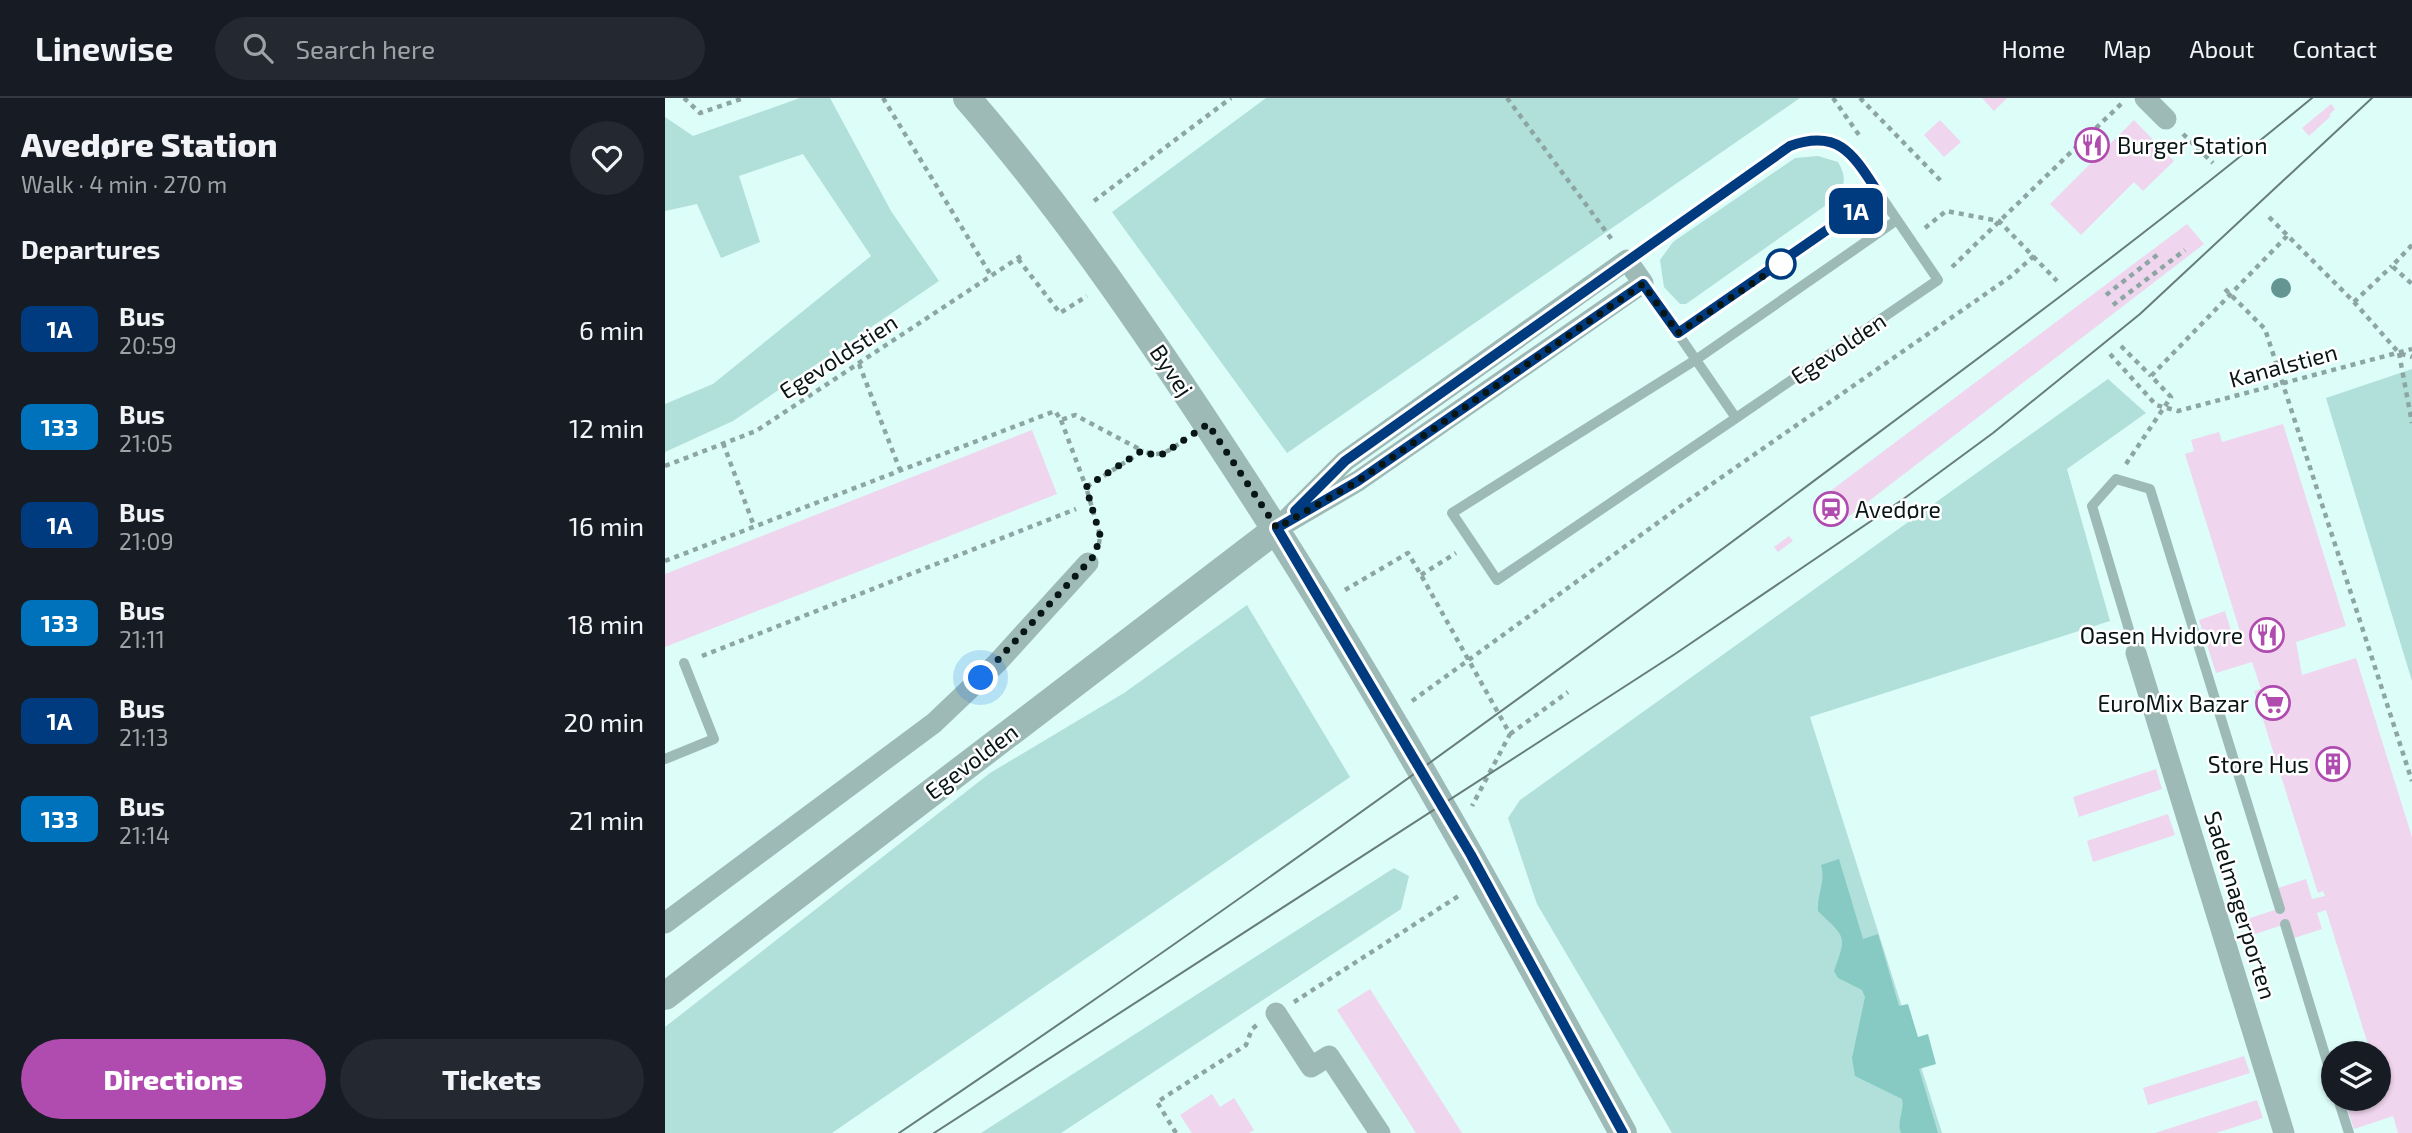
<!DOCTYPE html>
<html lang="en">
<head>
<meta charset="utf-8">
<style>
  :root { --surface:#171b24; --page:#242831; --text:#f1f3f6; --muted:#9ea1a6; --line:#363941; --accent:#b04baf }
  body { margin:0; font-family:"Exo 2",sans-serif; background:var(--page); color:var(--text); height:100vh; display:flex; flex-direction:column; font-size:26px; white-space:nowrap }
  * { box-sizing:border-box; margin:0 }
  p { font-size:23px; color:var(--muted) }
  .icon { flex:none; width:38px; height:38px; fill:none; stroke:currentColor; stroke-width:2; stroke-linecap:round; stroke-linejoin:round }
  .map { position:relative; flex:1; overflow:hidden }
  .drawer { display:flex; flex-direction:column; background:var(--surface); width:665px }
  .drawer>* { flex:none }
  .badge { padding:0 14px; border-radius:10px; font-size:24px; line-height:46px }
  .buttons { position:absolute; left:1656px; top:943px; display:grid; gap:14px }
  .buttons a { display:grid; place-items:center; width:70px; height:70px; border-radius:50%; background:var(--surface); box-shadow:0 2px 5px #0004; font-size:35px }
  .you { position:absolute; width:35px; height:35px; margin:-18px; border:5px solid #fff; border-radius:50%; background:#1a73e8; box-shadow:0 0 0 10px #1a73e833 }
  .map>.badge { position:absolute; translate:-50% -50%; box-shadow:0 0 0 4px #fff }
  h2 { padding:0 21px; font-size:26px; line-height:63px }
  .round { display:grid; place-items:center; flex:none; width:74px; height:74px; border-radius:37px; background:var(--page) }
  .overview { display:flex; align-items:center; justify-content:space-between; height:119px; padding:0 21px }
  h1 { font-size:33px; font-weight:800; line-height:52px }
  .primary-button { display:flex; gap:14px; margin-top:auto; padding:14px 21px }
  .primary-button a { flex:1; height:80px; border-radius:42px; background:var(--accent); color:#fff; font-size:28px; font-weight:800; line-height:80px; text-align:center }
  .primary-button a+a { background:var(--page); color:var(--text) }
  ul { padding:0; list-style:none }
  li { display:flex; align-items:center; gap:21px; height:98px; padding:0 21px }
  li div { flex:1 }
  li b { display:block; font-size:26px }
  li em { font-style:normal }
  li .badge { min-width:77px; font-weight:700; text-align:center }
  header { display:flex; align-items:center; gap:42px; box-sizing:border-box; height:98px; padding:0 35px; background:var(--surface); border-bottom:2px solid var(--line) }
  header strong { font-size:33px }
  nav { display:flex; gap:38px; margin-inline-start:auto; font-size:24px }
  .search { width:490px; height:63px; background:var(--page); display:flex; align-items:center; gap:18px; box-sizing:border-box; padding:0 24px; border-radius:38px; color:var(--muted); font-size:26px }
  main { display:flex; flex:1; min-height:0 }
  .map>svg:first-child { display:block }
  .green { fill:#b1dfda }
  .water { fill:#87cac3 }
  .building { fill:#efd5ed }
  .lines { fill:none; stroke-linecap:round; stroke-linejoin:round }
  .path { stroke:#8da6a3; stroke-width:4.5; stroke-dasharray:5 5; stroke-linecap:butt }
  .service { stroke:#9ebab7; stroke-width:10 }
  .minor { stroke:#9ebab7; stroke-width:21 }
  .tertiary { stroke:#9ebab7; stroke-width:28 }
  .tram { stroke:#667d7a; stroke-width:2 }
  .tree { fill:#639692 }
  .line-casing { stroke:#fff; stroke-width:16 }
  .line { stroke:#003b80; stroke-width:10 }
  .walk { stroke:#081716; stroke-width:7; stroke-dasharray:0 12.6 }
  .stop-dot { fill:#fff; stroke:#003b80; stroke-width:3.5 }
  .labels { text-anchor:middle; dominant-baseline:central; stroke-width:5; stroke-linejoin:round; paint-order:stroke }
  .poi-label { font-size:23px; fill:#081716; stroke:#fff; text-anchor:end }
  .street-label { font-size:23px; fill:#081716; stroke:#fff }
</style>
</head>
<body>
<header>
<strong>Linewise</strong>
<div class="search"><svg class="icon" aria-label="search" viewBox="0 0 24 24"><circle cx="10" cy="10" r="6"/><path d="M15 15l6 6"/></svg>Search here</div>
<nav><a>Home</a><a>Map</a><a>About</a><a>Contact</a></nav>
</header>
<main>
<section class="drawer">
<div class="overview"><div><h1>Avedøre Station</h1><p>Walk · 4 min · 270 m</p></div><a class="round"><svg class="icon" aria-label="heart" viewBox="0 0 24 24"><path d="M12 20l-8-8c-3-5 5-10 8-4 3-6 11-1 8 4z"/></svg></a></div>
<h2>Departures</h2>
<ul>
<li><span class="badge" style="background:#003b80;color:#fff">1A</span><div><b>Bus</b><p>20:59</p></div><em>6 min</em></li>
<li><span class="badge" style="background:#0072bc;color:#fff">133</span><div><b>Bus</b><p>21:05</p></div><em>12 min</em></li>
<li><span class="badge" style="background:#003b80;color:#fff">1A</span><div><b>Bus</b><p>21:09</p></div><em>16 min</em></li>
<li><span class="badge" style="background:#0072bc;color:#fff">133</span><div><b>Bus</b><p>21:11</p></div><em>18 min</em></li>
<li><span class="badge" style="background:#003b80;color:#fff">1A</span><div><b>Bus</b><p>21:13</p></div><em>20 min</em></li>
<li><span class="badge" style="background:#0072bc;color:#fff">133</span><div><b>Bus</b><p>21:14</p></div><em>21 min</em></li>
</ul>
<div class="primary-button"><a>Directions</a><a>Tickets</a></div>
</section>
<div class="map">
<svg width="1747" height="1035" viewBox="0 0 1747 1035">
  <rect width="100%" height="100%" fill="#ddfdf9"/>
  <path class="green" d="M135,0H165L226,113L274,183L68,323L0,354V306L48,286L206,158L138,56L74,78L95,144L56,160L32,106L0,113V19L28,38Z
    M601,0H1135L622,355L447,114Z
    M1153,58L1173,64C1181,78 1180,84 1174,98L1021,206H1015L999,189L995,162L1008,144L1130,60Z
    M1747,271V583L1661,300Z
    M1443,281L1481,315L1402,371L1445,523L1145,619L1277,1035H1007L872,806L843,720L855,702Z
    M582,507L685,679L167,1035H0V929L325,675L459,595Z
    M729,770L744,778L736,811L396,1035H316Z"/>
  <path class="water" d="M1174,761L1198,841L1213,836L1234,908L1243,906L1253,939L1263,936L1271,966L1254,971L1273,1035H1236C1231,1023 1240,1013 1237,1001L1190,978L1187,960L1200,899L1197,892L1173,880L1169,873C1182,837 1181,840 1153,813C1152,795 1161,784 1156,767Z"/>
  <path class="building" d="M1317,0H1342L1329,13Z
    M1666,6L1670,11L1664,17L1666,18L1644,38L1637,30Z
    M1275,22L1296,44L1279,59L1259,37Z
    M1469,22L1509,63L1478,93L1469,84L1416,137L1385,106Z
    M1522,126L1539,146L1183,419L1164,394Z
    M1618,326L1681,528L1631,544L1637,577L1691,560L1747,739V1035H1733L1728,1018L1689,1031L1679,1001H1713L1719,998L1713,979V956H1706L1661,812L1652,815L1657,831L1629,840L1624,825L1587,837L1582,821L1619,809L1613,790L1641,781L1647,801L1660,798L1658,793L1653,795L1589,593L1596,591L1587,564L1551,575L1534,522L1560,513L1570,546L1578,543L1520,356L1529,353L1526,342L1554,334L1557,344Z
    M367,332L392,396L0,549V476Z
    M1124,438L1128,443L1113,454L1109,449Z
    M1491,671L1497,691L1414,719L1408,699Z
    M1503,716L1510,737L1428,764L1422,743Z
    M705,891L797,1035H751L672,912Z
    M1579,958L1585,975L1483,1007L1478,990Z
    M547,996L555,1009L569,1000L589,1032L584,1035H527L515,1017Z
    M1592,1002L1598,1020L1551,1035H1490Z"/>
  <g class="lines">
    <path class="path" d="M19,0L35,15L79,0
      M218,0L327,179
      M842,0L948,143
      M1168,0L1194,37
      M1195,0L1277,84
      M1518,36L1548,65
      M1414,45L1430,61
      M429,103L566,0
      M1604,119L1689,204L1734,255L1747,259
      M1260,130L1281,113L1334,123L1392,183
      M1747,147L1727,168L1747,186
      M353,161L395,215L422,198
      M1287,169L1457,5
      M1560,191L1600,231L1747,683
      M1441,197L1496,154
      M1689,204L1727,168
      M1448,207L1520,152
      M1456,248L1486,278
      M1734,255L1747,325
      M1445,256L1491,307L1513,313L1747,251
      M194,266L235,372
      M396,322L421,389
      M58,345L89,428
      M1461,366L1506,299L1486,278L1623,137
      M0,368L91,333L356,158
      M434,446L435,437L421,389L478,353C497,361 506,351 522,340
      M0,463L390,313L396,322L410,317L478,353
      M756,477L791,455
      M680,492L743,455L756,477L845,636L807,708
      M37,558L411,411
      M747,603L1031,397L1345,179L1369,158
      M845,636L903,594
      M629,904L795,797
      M511,1035L492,1004L581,947L587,931L592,927"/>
    <path class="service" d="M962,162L1125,48C1155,37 1170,41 1192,63L1273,182L1071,320L978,185
      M1013,235L1214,96
      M1071,320L832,482L787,415L1032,261L1232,122
      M1471,555L1427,408L1451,381L1485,391L1615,811
      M0,661L49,641L19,565
      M1620,826L1668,983
      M1673,1001L1684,1035"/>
    <path class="minor" d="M1480,0L1501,21
      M962,162L978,185L693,383L613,430L680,363Z
      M1471,555L1619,1035
      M0,825L269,625L332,565L423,465
      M611,915L646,969L664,958L715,1035"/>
    <path class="tertiary" d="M302,0C399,112 482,234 563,358C707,577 833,805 958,1035
      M0,898L613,430"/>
    <path class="tram" d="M234,1035C539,830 836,616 1130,397C1304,267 1479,139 1647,0
      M269,1035L1010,556L1237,402L1328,335L1475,216L1707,0"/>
  </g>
  <circle class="tree" cx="1616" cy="190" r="10"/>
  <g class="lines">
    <g class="line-casing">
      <path id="line" d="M630,413L680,363L1125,48C1175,30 1189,58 1214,96L1013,235L978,186L693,383L612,430L806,757L958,1035"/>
    </g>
    <use href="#line" class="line"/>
    <path class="walk" d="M316,580L430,457L435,437L421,389L478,352L490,358L498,356L543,326L612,430L693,383L978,186L1013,235L1116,166"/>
  </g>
  <defs>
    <g id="restaurant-ring" transform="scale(1.75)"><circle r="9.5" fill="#fff" stroke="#b04baf" stroke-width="1.5"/><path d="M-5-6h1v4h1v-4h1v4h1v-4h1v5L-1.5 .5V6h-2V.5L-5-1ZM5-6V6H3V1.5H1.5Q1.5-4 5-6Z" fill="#b04baf"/></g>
    <g id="station-ring" transform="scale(1.75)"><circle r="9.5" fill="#fff" stroke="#b04baf" stroke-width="1.5"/><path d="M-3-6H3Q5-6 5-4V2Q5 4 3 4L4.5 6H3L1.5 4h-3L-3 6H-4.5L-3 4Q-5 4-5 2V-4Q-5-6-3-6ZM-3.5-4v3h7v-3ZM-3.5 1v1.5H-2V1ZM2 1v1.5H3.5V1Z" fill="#b04baf"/></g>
    <g id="supermarket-ring" transform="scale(1.75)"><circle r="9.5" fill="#fff" stroke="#b04baf" stroke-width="1.5"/><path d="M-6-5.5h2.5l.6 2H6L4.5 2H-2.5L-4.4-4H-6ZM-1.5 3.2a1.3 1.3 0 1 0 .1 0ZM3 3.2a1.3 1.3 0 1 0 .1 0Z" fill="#b04baf"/></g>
    <g id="building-ring" transform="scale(1.75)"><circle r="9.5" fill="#fff" stroke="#b04baf" stroke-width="1.5"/><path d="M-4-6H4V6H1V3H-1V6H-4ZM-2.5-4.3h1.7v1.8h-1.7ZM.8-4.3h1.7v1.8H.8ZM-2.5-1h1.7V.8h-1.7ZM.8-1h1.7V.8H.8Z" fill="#b04baf"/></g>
  </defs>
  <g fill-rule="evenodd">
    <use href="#restaurant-ring" x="1427" y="47"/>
    <use href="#station-ring" x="1166" y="411"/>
    <use href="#restaurant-ring" x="1602" y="537"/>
    <use href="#supermarket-ring" x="1608" y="605"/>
    <use href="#building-ring" x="1668" y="666"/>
  </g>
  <circle class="stop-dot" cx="1116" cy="166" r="14"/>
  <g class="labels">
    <g class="poi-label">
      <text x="1452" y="47" text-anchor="start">Burger Station</text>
      <text x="1190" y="411" text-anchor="start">Avedøre</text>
      <text x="1578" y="537">Oasen Hvidovre</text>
      <text x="1584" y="605">EuroMix Bazar</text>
      <text x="1644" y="666">Store Hus</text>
    </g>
    <g class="street-label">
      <text transform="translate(1173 250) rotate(-34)">Egevolden</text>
      <text transform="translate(173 258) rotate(-33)">Egevoldstien</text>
      <text transform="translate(1618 267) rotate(-15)">Kanalstien</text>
      <text transform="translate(507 272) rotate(56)">Byvej</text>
      <text transform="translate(306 663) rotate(-37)">Egevolden</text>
      <text transform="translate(1576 807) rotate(73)">Sadelmagerporten</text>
    </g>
  </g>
</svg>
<div class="buttons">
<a><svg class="icon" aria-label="layers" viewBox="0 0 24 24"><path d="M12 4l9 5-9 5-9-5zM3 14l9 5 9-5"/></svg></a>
</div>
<div class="you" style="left:316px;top:580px"></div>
<b class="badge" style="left:1191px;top:113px;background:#003b80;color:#fff">1A</b>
</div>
</main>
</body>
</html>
